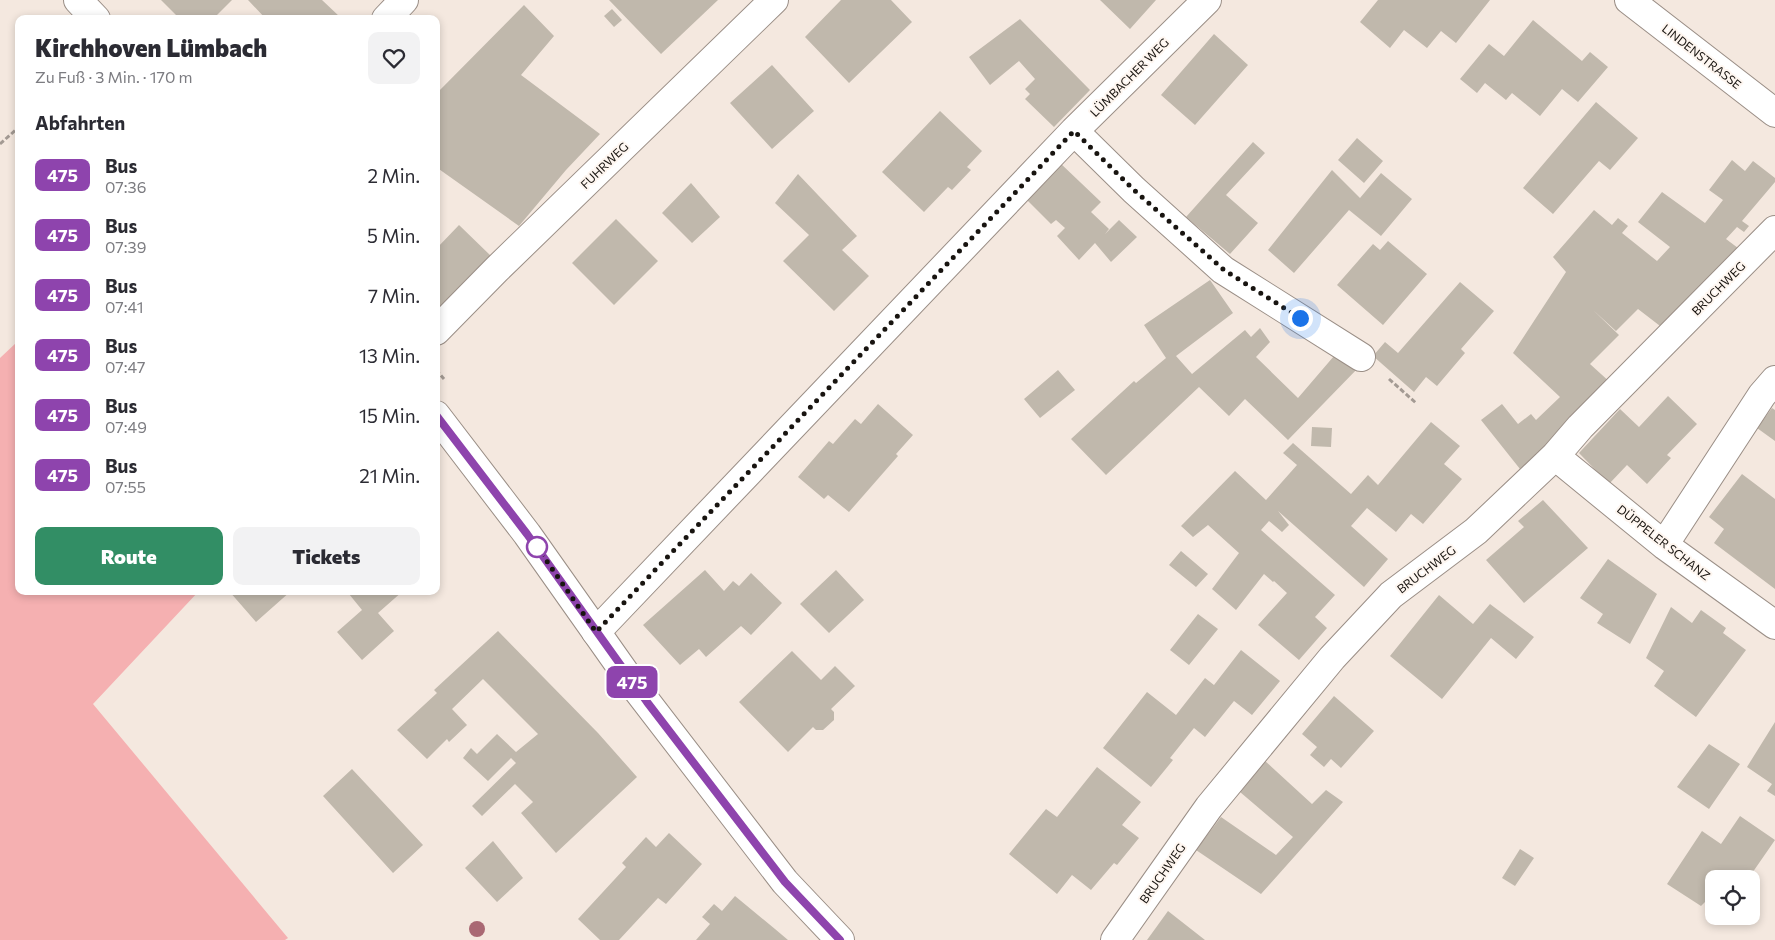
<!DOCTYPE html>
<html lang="de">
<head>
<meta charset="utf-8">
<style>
  :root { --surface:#fff; --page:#f2f2f3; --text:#2b2b33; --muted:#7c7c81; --accent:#328e65 }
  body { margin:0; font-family:Commissioner,sans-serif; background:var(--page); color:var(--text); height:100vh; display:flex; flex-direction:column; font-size:19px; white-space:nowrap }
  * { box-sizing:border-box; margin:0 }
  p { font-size:16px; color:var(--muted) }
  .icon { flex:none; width:28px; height:28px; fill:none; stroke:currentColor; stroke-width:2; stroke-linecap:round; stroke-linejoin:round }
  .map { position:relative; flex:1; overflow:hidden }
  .panel { position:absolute; left:15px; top:15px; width:425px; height:580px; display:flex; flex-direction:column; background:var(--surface); border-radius:10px; box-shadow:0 2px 8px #0003 }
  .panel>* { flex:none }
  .badge { padding:0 10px; border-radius:8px; font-size:18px; line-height:32px }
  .tools { position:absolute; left:1705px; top:870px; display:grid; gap:10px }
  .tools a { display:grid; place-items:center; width:55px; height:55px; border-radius:10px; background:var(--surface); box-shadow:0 2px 8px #0003; font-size:25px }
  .you { position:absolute; width:25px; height:25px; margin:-12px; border:4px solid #fff; border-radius:50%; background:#1a73e8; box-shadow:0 0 0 8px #1a73e833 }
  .map>.badge { position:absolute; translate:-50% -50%; box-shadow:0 0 0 2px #fff }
  h2 { padding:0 20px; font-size:19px; line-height:45px }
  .round { display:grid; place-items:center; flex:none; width:52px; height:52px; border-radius:10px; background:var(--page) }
  .head { display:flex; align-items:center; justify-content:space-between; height:85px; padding:0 20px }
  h1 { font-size:24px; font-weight:800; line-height:38px }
  .action { display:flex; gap:10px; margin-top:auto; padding:10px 20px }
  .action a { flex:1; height:58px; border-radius:10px; background:var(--accent); color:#fff; font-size:20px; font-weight:800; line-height:58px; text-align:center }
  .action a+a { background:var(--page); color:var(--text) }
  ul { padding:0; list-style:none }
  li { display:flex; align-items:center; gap:15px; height:60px; padding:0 20px }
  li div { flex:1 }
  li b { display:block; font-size:19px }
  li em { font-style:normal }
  li .badge { min-width:55px; font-weight:700; text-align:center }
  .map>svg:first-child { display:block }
  .green { fill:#f5b0b1 }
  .building { fill:#c0b8ac }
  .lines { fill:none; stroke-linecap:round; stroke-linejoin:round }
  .street-casing { stroke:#9a8e86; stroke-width:30 }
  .secondary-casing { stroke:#9a8e86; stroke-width:30 }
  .path { stroke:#a39a93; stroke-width:3; stroke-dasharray:5 2.5; stroke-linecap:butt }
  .street { stroke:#fff; stroke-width:28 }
  .secondary { stroke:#fff; stroke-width:28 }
  .tree { fill:#a96873 }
  .line-casing { stroke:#fff; stroke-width:11 }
  .line { stroke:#8e44ad; stroke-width:8 }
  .walk { stroke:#181410; stroke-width:5; stroke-dasharray:0 9 }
  .stop-dot { fill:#fff; stroke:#8e44ad; stroke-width:2.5 }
  .labels { text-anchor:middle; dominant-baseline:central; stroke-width:4; stroke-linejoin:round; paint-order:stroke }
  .street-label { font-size:12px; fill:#181410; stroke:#fef6f0 }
</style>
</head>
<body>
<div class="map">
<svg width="1775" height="940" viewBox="0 0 1775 940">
  <rect width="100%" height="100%" fill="#f4e8df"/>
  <path class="green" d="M17,342L19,345V591H199L93,704L288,938L285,940H0V358Z"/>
  <path class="building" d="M161,0H232L213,19H180Z
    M248,0H322L340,17L339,19H266Z
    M609,0H718L661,54Z
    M841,0H891L912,22L849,83L805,37Z
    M1100,0H1156L1130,29Z
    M1378,0H1490L1456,43L1441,31L1427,48L1404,30L1390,48L1360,22Z
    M524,5L554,36L521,75L600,134L566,170L519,226L436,167V94Z
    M612,9L622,20L614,27L604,16Z
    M1020,19L1090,90L1054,127L1025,99L1030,94L1025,89L1035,79L1019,61L990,85L969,57Z
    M1533,20L1582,61L1590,52L1608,67L1578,102L1562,89L1540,116L1512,93L1506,100L1485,83L1477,93L1460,79L1489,44L1504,56Z
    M1214,34L1248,65L1195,125L1161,95Z
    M772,65L814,111L772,149L730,103Z
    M1596,102L1638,138L1610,170L1599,161L1553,214L1523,188Z
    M940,111L982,151L967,167L971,170L952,190L948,187L924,212L882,172Z
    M1357,138L1383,161L1364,183L1338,160Z
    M1253,142L1265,153L1226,195L1258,223L1230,254L1186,217Z
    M1732,160L1745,171L1753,161L1775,178V182L1742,221L1749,226L1744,232L1737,227L1726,239L1738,248L1664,329L1638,309L1616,331L1593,310L1619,335L1590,364L1612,384L1554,443L1520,469L1481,420L1502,404L1518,424L1531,414L1536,420L1560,397L1513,353L1566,272L1553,257L1594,210L1612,225L1618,218L1628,226L1622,233L1657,261L1670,247L1638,222L1662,192L1705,223L1723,200L1709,190Z
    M1059,162L1101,202L1091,212L1109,229L1105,234L1119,220L1137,237L1111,262L1095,243L1079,260L1057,236L1065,228L1056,220L1051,224L1024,197Z
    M1332,170L1360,198L1381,173L1412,199L1381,236L1349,210L1294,273L1268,250Z
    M798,174L857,236L842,250L869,276L834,311L783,261L809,235L775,203Z
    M691,183L720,217L692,243L662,213Z
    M616,219L658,261L614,305L572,263Z
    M459,225L491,256L436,310V249Z
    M1388,241L1427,274L1383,325L1337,285L1373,244L1380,250Z
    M1210,280L1233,313L1176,356L1192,374L1245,330L1251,337L1260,328L1270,342L1256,357L1298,398L1340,349L1360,366L1288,440L1245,399L1229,416L1199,387L1106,475L1071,439L1134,381L1136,383L1166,358L1144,325Z
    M1460,282L1494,311L1461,349L1465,353L1437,386L1426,377L1414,392L1373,356L1385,342L1398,353Z
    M1058,370L1075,390L1040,418L1024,399Z
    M1668,396L1697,424L1667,455L1671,458L1647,484L1627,465L1609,484L1579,453L1620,409L1639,427Z
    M878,404L913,435L896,454L898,456L849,512L828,495L824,499L798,477L829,441L833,444L855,419L861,424Z
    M1772,408L1775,410V441L1757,428Z
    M1431,422L1460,446L1444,464L1462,479L1423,524L1411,514L1396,532L1367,508L1351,526L1388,559L1364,587L1278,511L1289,525L1282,532L1269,521L1261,530L1335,595L1315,617L1327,628L1299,660L1258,625L1287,593L1274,581L1273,582L1264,574L1236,610L1212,589L1239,553L1208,525L1193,537L1181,526L1235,471L1266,500L1297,465L1283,453L1293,443L1351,494L1368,475L1378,485Z
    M1312,427L1332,428L1331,447L1311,446Z
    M1742,474L1775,499V589L1714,543L1724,529L1709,517Z
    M1543,500L1588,548L1524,603L1486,560L1524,527L1518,521Z
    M1181,551L1208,574L1196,587L1169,565Z
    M1608,559L1657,594L1630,644L1597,623L1603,614L1580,598Z
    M705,570L724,591L733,581L739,586L751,573L782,603L751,635L741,626L706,657L699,649L680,665L643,625Z
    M836,570L864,600L829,633L800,604Z
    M229,591H291L256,622Z
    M353,591H403L378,613L394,631L362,660L337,632L362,610L349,594Z
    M1439,595L1473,624L1490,604L1534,637L1516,659L1491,638L1442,699L1390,656Z
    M1671,607L1692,623L1701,610L1726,628L1723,633L1746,650L1696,717L1654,686L1664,671L1646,658Z
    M1198,614L1218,629L1189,665L1170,650Z
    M498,631L598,733L637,777L556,853L521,813L533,802L515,784L482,816L472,806L516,763L511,758L488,781L463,758L471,748L477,754L497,734L516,752L538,734L483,679L452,709L467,725L449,742L447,739L427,759L397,730L437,693L434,690Z
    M1241,650L1280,681L1252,715L1234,701L1205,737L1194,728L1170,758L1173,760L1151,787L1103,748L1147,692L1176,715L1205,678L1214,685Z
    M792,651L821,680L835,666L855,686L831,709L834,712V720L823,730H816L813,727L788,752L739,702Z
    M1334,696L1374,731L1341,768L1331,759L1324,767L1310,755L1317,747L1302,734Z
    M1775,722V796L1767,791L1772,784L1747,767Z
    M1709,744L1740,764L1709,809L1677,787Z
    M1264,760L1312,804L1326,790L1343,802L1261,894L1196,850L1221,817L1276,855L1293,837L1240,792Z
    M1097,767L1141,802L1122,825L1139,838L1117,865L1114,863L1091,890L1072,875L1057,894L1009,854L1046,809L1057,817Z
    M352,769L423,845L393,873L323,796Z
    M1740,816L1775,840L1748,879H1714V908L1705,902L1701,906L1667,884L1702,831L1721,844Z
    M669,833L702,864L666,904L658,898L619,940H600L578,919L626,867L622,863L646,837L656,847Z
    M493,841L523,878L497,902L465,868Z
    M1520,849L1534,858L1515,886L1502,878Z
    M735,896L775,929L788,940H696L710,924L702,917L714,904L722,911Z
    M1168,911L1205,940H1147Z"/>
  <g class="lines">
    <g class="street-casing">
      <path id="street" d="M1629,0L1775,113
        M386,19L404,0
        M1074,131L1134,190L1223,270L1361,357
        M436,331L497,269L774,0
        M1555,456L1664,545L1775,625
        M1664,545L1762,395L1775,380
        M596,632L1074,131L1207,0
        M1115,940L1209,807L1332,658L1391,595L1476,531L1555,456L1580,427L1775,230"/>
    </g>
    <g class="secondary-casing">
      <path id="secondary" d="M78,0L96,19
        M436,415L527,534L635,687L785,882L840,940"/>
    </g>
    <path class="path" d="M136,19V18
      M0,144L19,127
      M436,370L444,379
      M1389,379L1416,403"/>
    <use href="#street" class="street"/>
    <use href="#secondary" class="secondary"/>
  </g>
  <circle class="tree" cx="477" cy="929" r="8"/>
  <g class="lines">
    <g class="line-casing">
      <path id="line" d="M436,415L527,534L647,702L785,882L840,940"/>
    </g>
    <use href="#line" class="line"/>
    <path class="walk" d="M537,547L596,632L1074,131L1134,190L1224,270L1300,318"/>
  </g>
  <circle class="stop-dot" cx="537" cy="547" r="10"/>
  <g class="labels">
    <g class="street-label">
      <text transform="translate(1702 56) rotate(38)">LINDENSTRASSE</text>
      <text transform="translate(1129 77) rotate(-45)">LÜMBACHER WEG</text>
      <text transform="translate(604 165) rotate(-44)">FUHRWEG</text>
      <text transform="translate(1718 288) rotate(-45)">BRUCHWEG</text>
      <text transform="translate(1664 542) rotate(38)">DÜPPELER SCHANZ</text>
      <text transform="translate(1426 569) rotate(-37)">BRUCHWEG</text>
      <text transform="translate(1162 873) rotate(-55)">BRUCHWEG</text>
    </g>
  </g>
</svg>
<div class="tools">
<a><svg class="icon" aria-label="locate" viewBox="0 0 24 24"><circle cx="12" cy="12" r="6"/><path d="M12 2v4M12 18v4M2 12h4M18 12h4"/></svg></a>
</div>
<div class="you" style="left:1300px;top:318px"></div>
<b class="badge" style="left:632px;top:682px;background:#8e44ad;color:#fff">475</b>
<section class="panel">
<div class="head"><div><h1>Kirchhoven Lümbach</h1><p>Zu Fuß · 3 Min. · 170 m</p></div><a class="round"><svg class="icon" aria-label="heart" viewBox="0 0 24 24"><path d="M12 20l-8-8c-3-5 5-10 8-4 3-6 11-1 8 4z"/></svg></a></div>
<h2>Abfahrten</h2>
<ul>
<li><span class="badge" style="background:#8e44ad;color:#fff">475</span><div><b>Bus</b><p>07:36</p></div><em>2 Min.</em></li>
<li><span class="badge" style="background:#8e44ad;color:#fff">475</span><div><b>Bus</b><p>07:39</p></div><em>5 Min.</em></li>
<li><span class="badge" style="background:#8e44ad;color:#fff">475</span><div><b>Bus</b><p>07:41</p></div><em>7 Min.</em></li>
<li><span class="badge" style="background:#8e44ad;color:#fff">475</span><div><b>Bus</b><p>07:47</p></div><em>13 Min.</em></li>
<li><span class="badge" style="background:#8e44ad;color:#fff">475</span><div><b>Bus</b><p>07:49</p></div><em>15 Min.</em></li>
<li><span class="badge" style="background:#8e44ad;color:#fff">475</span><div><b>Bus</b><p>07:55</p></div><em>21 Min.</em></li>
</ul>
<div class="action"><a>Route</a><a>Tickets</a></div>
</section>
</div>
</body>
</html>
